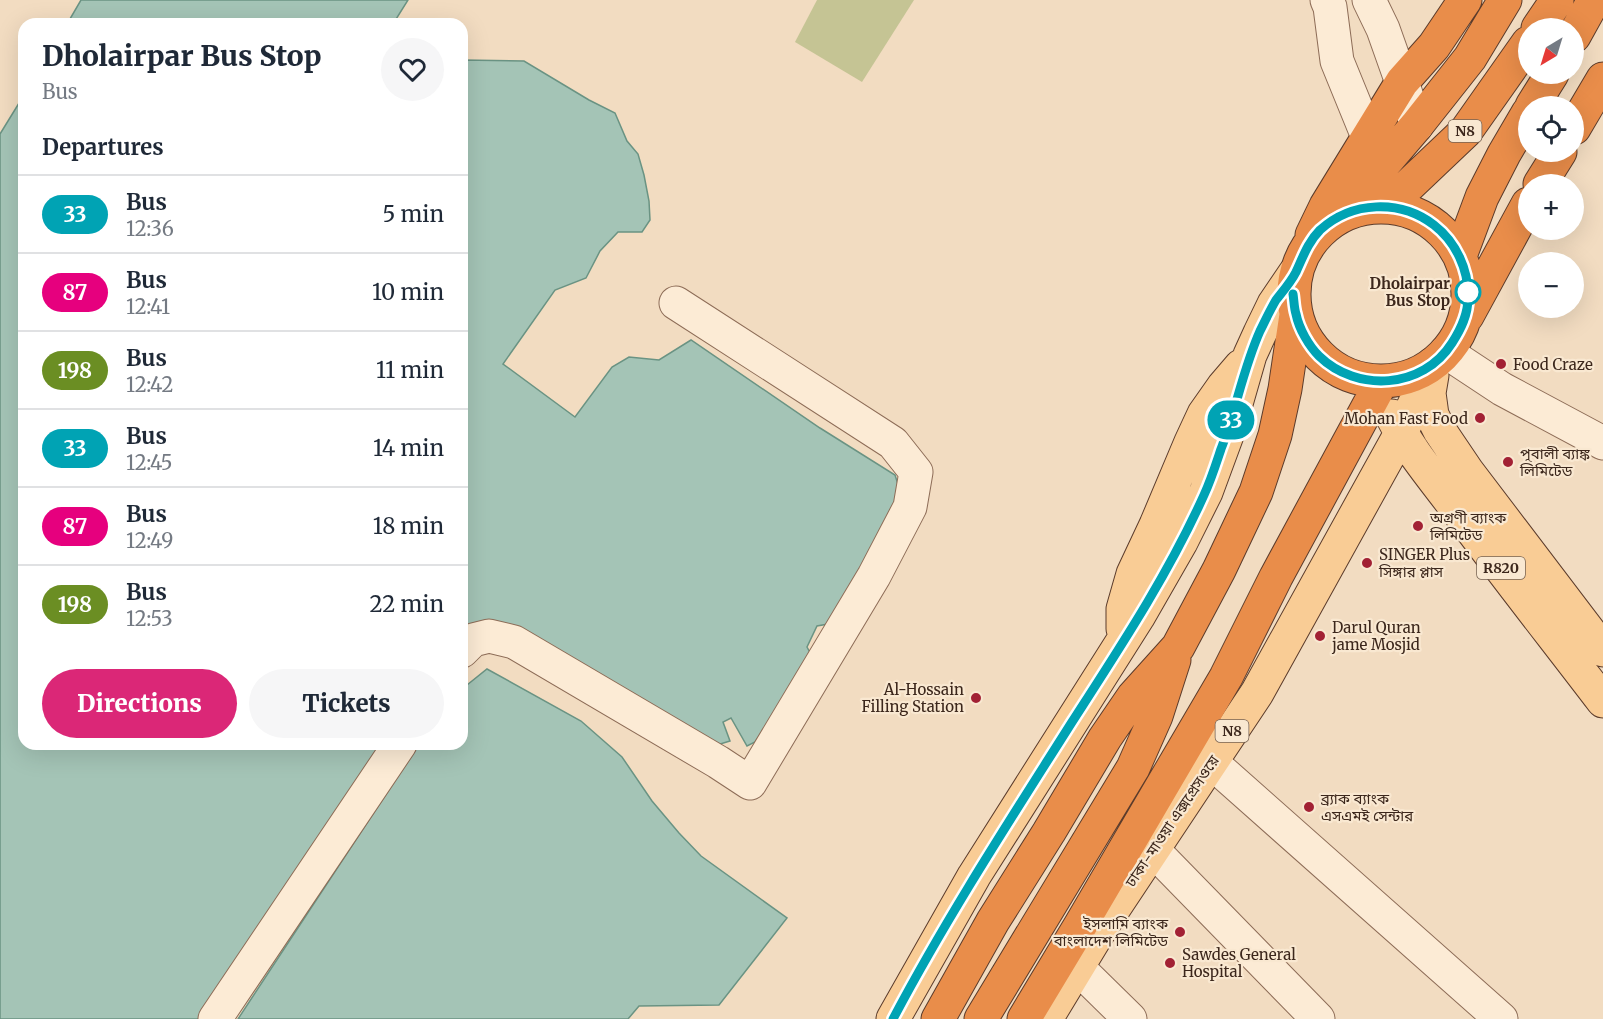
<!DOCTYPE html>
<html lang="en">
<head>
<meta charset="utf-8">
<style>
  :root { --surface:#fff; --page:#f6f6f7; --text:#1f2937; --muted:#747a83; --line:#e0e1e3; --accent:#db2777 }
  body { margin:0; font-family:Merriweather,"Noto Sans Bengali",serif; background:var(--page); color:var(--text); height:100vh; display:flex; flex-direction:column; font-size:22px; white-space:nowrap }
  * { box-sizing:border-box; margin:0 }
  p { font-size:20px; color:var(--muted) }
  .icon { flex:none; width:33px; height:33px; fill:none; stroke:currentColor; stroke-width:2; stroke-linecap:round; stroke-linejoin:round }
  .map { position:relative; flex:1; overflow:hidden }
  .details { position:absolute; left:18px; top:18px; width:450px; height:732px; display:flex; flex-direction:column; background:var(--surface); border-radius:18px; box-shadow:0 6px 24px #0002 }
  .details>* { flex:none }
  .badge { padding:0 12px; border-radius:20px; font-size:21px; line-height:39px }
  .needle { width:39px; rotate:218deg }
  .tools { position:absolute; left:1518px; top:18px; display:grid; gap:12px }
  .tools a { display:grid; place-items:center; width:66px; height:66px; border-radius:50%; background:var(--surface); box-shadow:0 6px 24px #0002; font-size:30px }
  .map>.badge { position:absolute; translate:-50% -50%; box-shadow:0 0 0 3px #fff }
  h2 { padding:0 24px; font-size:22px; line-height:54px }
  .round { display:grid; place-items:center; flex:none; width:63px; height:63px; border-radius:32px; background:var(--page) }
  .summary { display:flex; align-items:center; justify-content:space-between; height:102px; padding:0 24px }
  h1 { font-size:28px; font-weight:800; line-height:45px }
  .action { display:flex; gap:12px; margin-top:auto; padding:12px 24px }
  .action a { flex:1; height:69px; border-radius:36px; background:var(--accent); color:#fff; font-size:24px; font-weight:800; line-height:69px; text-align:center }
  .action a+a { background:var(--page); color:var(--text) }
  ul { padding:0; list-style:none }
  li { display:flex; align-items:center; gap:18px; height:78px; padding:0 24px; border-top:2px solid var(--line) }
  li div { flex:1 }
  li b { display:block; font-size:22px }
  li em { font-style:normal }
  li .badge { min-width:66px; font-weight:700; text-align:center }
  .map>svg:first-child { display:block }
  .cemetery { fill:#c5c494 }
  .water { fill:#a4c4b6; stroke:#6a9383; stroke-width:1.5 }
  .lines { fill:none; stroke-linecap:round; stroke-linejoin:round }
  .minor-casing { stroke:#8d6c57; stroke-width:35 }
  .major-casing { stroke:#5b3b2b; stroke-width:35 }
  .highway-casing { stroke:#5b3b2b; stroke-width:35 }
  .minor { stroke:#fcebd5; stroke-width:33 }
  .major { stroke:#f9cc95; stroke-width:33 }
  .highway { stroke:#e98d4a; stroke-width:33 }
  .line-casing { stroke:#fff; stroke-width:14 }
  .line { stroke:#00a3b4; stroke-width:9 }
  .stop-dot { fill:#fff; stroke:#00a3b4; stroke-width:3 }
  .poi-dot { fill:#a22134; stroke:#f9e8d1; stroke-width:2 }
  .labels { text-anchor:middle; dominant-baseline:central; stroke-width:4.5; stroke-linejoin:round; paint-order:stroke }
  .shield { fill:#f9e8d1; stroke:#756152; stroke-width:1.5 }
  .shield-label { font-size:14px; font-weight:bold; fill:#3c271c }
  .stop-label { font-size:15px; font-weight:bold; fill:#3c271c; stroke:#f9e8d1; text-anchor:end }
  .poi-label { font-size:15px; fill:#3c271c; stroke:#f9e8d1; text-anchor:start }
  .street-label { font-size:15px; fill:#3c271c; stroke:#f9e8d1 }
</style>
</head>
<body>
<div class="map">
<svg width="1603" height="1019" viewBox="0 0 1603 1019">
  <rect width="100%" height="100%" fill="#f2dcc1"/>
  <path class="cemetery" d="M817,0H914L862,82L795,42Z"/>
  <path class="water" d="M81,0H408L393,24H67Z
    M462,60L524,61L589,100L615,113L627,141L638,154L644,175L649,201L650,220L642,232H618L600,251L586,278L555,290L503,364L575,417L612,367L629,357L659,360L691,340L820,428L895,475L902,497L828,624L817,626L807,647L813,658L755,742L747,746L731,718L723,722L730,741L717,745L462,635Z
    M24,95V744H385L200,1019H0V134Z
    M487,669L581,721L622,757L652,801L679,833L701,856L787,918L719,1005L639,1006L628,1019H238L419,744H462V689Z"/>
  <g class="lines">
    <g class="minor-casing">
      <path id="minor" d="M1327,0L1330,7L1337,61L1377,159
        M1369,0L1383,29L1417,125
        M1446,352L1502,389L1603,443
        M462,651L473,640L489,636L514,642L718,762L750,783L874,576L910,507L916,472L893,443L676,303
        M1211,762L1501,1019
        M1153,850L1318,1019
        M1077,967L1130,1019
        M215,1019L400,744"/>
    </g>
    <g class="major-casing">
      <path id="major" d="M1432,375L1429,393L1432,415L1440,431L1467,471L1603,650
        M1392,416C1409,450 1435,480 1458,511C1505,575 1555,638 1603,701
        M1123,629V609L1133,574L1156,525L1191,442L1204,414L1223,387L1241,366
        M893,1019L974,876L1138,617L1181,542L1206,492L1227,435L1250,355L1260,333L1274,304L1295,273
        M1046,1019L1106,920L1257,693L1401,433L1433,364"/>
    </g>
    <g class="highway-casing">
      <path id="highway" d="M1538,28L1557,0
        M1574,36L1594,0
        M1532,106L1552,74
        M1574,128L1603,79
        M1540,184L1560,152
        M1387,206L1466,131L1528,43
        M1294 294a87 87 0 1 1 174 0a87 87 0 1 1-174 0Z
        M1340,215L1417,125L1470,58L1505,0
        M1312,235L1326,206L1402,82L1434,46L1465,0
        M1460,256L1482,197L1504,154L1528,113
        M1467,316L1528,204
        M938,1019L993,921L1049,832L1105,738L1133,697L1178,647L1219,570L1256,492L1275,435L1285,389L1296,315
        M981,1019L1133,768L1156,716L1174,660
        M1024,1019L1080,926L1226,677L1276,577L1382,381"/>
    </g>
    <use href="#minor" class="minor"/>
    <use href="#major" class="major"/>
    <use href="#highway" class="highway"/>
  </g>
  <g class="lines">
    <g class="line-casing">
      <path id="line" d="M893,1019C947,917 1010,820 1072,722C1119,649 1168,575 1204,495C1211,480 1216,464 1221,449C1236,410 1243,369 1260,331C1265,321 1270,310 1276,300C1283,291 1291,282 1296,272C1303,257 1308,242 1320,230C1352,201 1400,199 1434,225C1456,242 1469,270 1468,298C1468,315 1461,329 1452,343C1423,389 1357,393 1319,356C1309,346 1299,329 1296,314C1294,308 1294,300 1293,294"/>
    </g>
    <use href="#line" class="line"/>
  </g>
  <circle class="stop-dot" cx="1468" cy="292" r="12"/>
  <g class="poi-dot">
    <circle cx="1501" cy="364" r="6"/>
    <circle cx="1480" cy="418" r="6"/>
    <circle cx="1508" cy="462" r="6"/>
    <circle cx="1418" cy="526" r="6"/>
    <circle cx="1367" cy="563" r="6"/>
    <circle cx="1320" cy="636" r="6"/>
    <circle cx="976" cy="698" r="6"/>
    <circle cx="1309" cy="807" r="6"/>
    <circle cx="1180" cy="932" r="6"/>
    <circle cx="1170" cy="963" r="6"/>
  </g>
  <g class="labels">
    <g class="shield">
      <rect x="1448.5" y="120" width="33" height="22" rx="4.5"/>
      <rect x="1477" y="557" width="48" height="22" rx="4.5"/>
      <rect x="1215.5" y="720" width="33" height="22" rx="4.5"/>
    </g>
    <g class="shield-label">
      <text x="1465" y="131">N8</text>
      <text x="1501" y="568">R820</text>
      <text x="1232" y="731">N8</text>
    </g>
    <g class="stop-label">
      <text x="1450" y="283">Dholairpar<tspan x="1450" dy="17">Bus Stop</tspan></text>
    </g>
    <g class="poi-label">
      <text x="1513" y="364">Food Craze</text>
      <text x="1468" y="418" text-anchor="end">Mohan Fast Food</text>
      <text x="1520" y="453">পূবালী ব্যাঙ্ক<tspan x="1520" dy="17">লিমিটেড</tspan></text>
      <text x="1430" y="517">অগ্রণী ব্যাংক<tspan x="1430" dy="17">লিমিটেড</tspan></text>
      <text x="1379" y="554">SINGER Plus<tspan x="1379" dy="17">সিঙ্গার প্লাস</tspan></text>
      <text x="1332" y="627">Darul Quran<tspan x="1332" dy="17">jame Mosjid</tspan></text>
      <text x="964" y="689" text-anchor="end">Al-Hossain<tspan x="964" dy="17">Filling Station</tspan></text>
      <text x="1321" y="798">ব্র্যাক ব্যাংক<tspan x="1321" dy="17">এসএমই সেন্টার</tspan></text>
      <text x="1168" y="923" text-anchor="end">ইসলামি ব্যাংক<tspan x="1168" dy="17">বাংলাদেশ লিমিটেড</tspan></text>
      <text x="1182" y="954">Sawdes General<tspan x="1182" dy="17">Hospital</tspan></text>
    </g>
    <g class="street-label">
      <text transform="translate(1172 821) rotate(-56)">ঢাকা-মাওয়া এক্সপ্রেসওয়ে</text>
    </g>
  </g>
</svg>
<div class="tools">
<a><svg class="needle" viewBox="-14 -14 28 28"><path d="M0-13l5 13h-10z" fill="#e53935"/><path d="M0 13l5-13h-10z" fill="#747a83"/></svg></a>
<a><svg class="icon" aria-label="locate" viewBox="0 0 24 24"><circle cx="12" cy="12" r="6"/><path d="M12 2v4M12 18v4M2 12h4M18 12h4"/></svg></a>
<a>+</a>
<a>−</a>
</div>
<b class="badge" style="left:1231px;top:420px;background:#00a3b4;color:#fff">33</b>
<section class="details">
<div class="summary"><div><h1>Dholairpar Bus Stop</h1><p>Bus</p></div><a class="round"><svg class="icon" aria-label="heart" viewBox="0 0 24 24"><path d="M12 20l-8-8c-3-5 5-10 8-4 3-6 11-1 8 4z"/></svg></a></div>
<h2>Departures</h2>
<ul>
<li><span class="badge" style="background:#00a3b4;color:#fff">33</span><div><b>Bus</b><p>12:36</p></div><em>5 min</em></li>
<li><span class="badge" style="background:#e6007e;color:#fff">87</span><div><b>Bus</b><p>12:41</p></div><em>10 min</em></li>
<li><span class="badge" style="background:#6b8e23;color:#fff">198</span><div><b>Bus</b><p>12:42</p></div><em>11 min</em></li>
<li><span class="badge" style="background:#00a3b4;color:#fff">33</span><div><b>Bus</b><p>12:45</p></div><em>14 min</em></li>
<li><span class="badge" style="background:#e6007e;color:#fff">87</span><div><b>Bus</b><p>12:49</p></div><em>18 min</em></li>
<li><span class="badge" style="background:#6b8e23;color:#fff">198</span><div><b>Bus</b><p>12:53</p></div><em>22 min</em></li>
</ul>
<div class="action"><a>Directions</a><a>Tickets</a></div>
</section>
</div>
</body>
</html>
